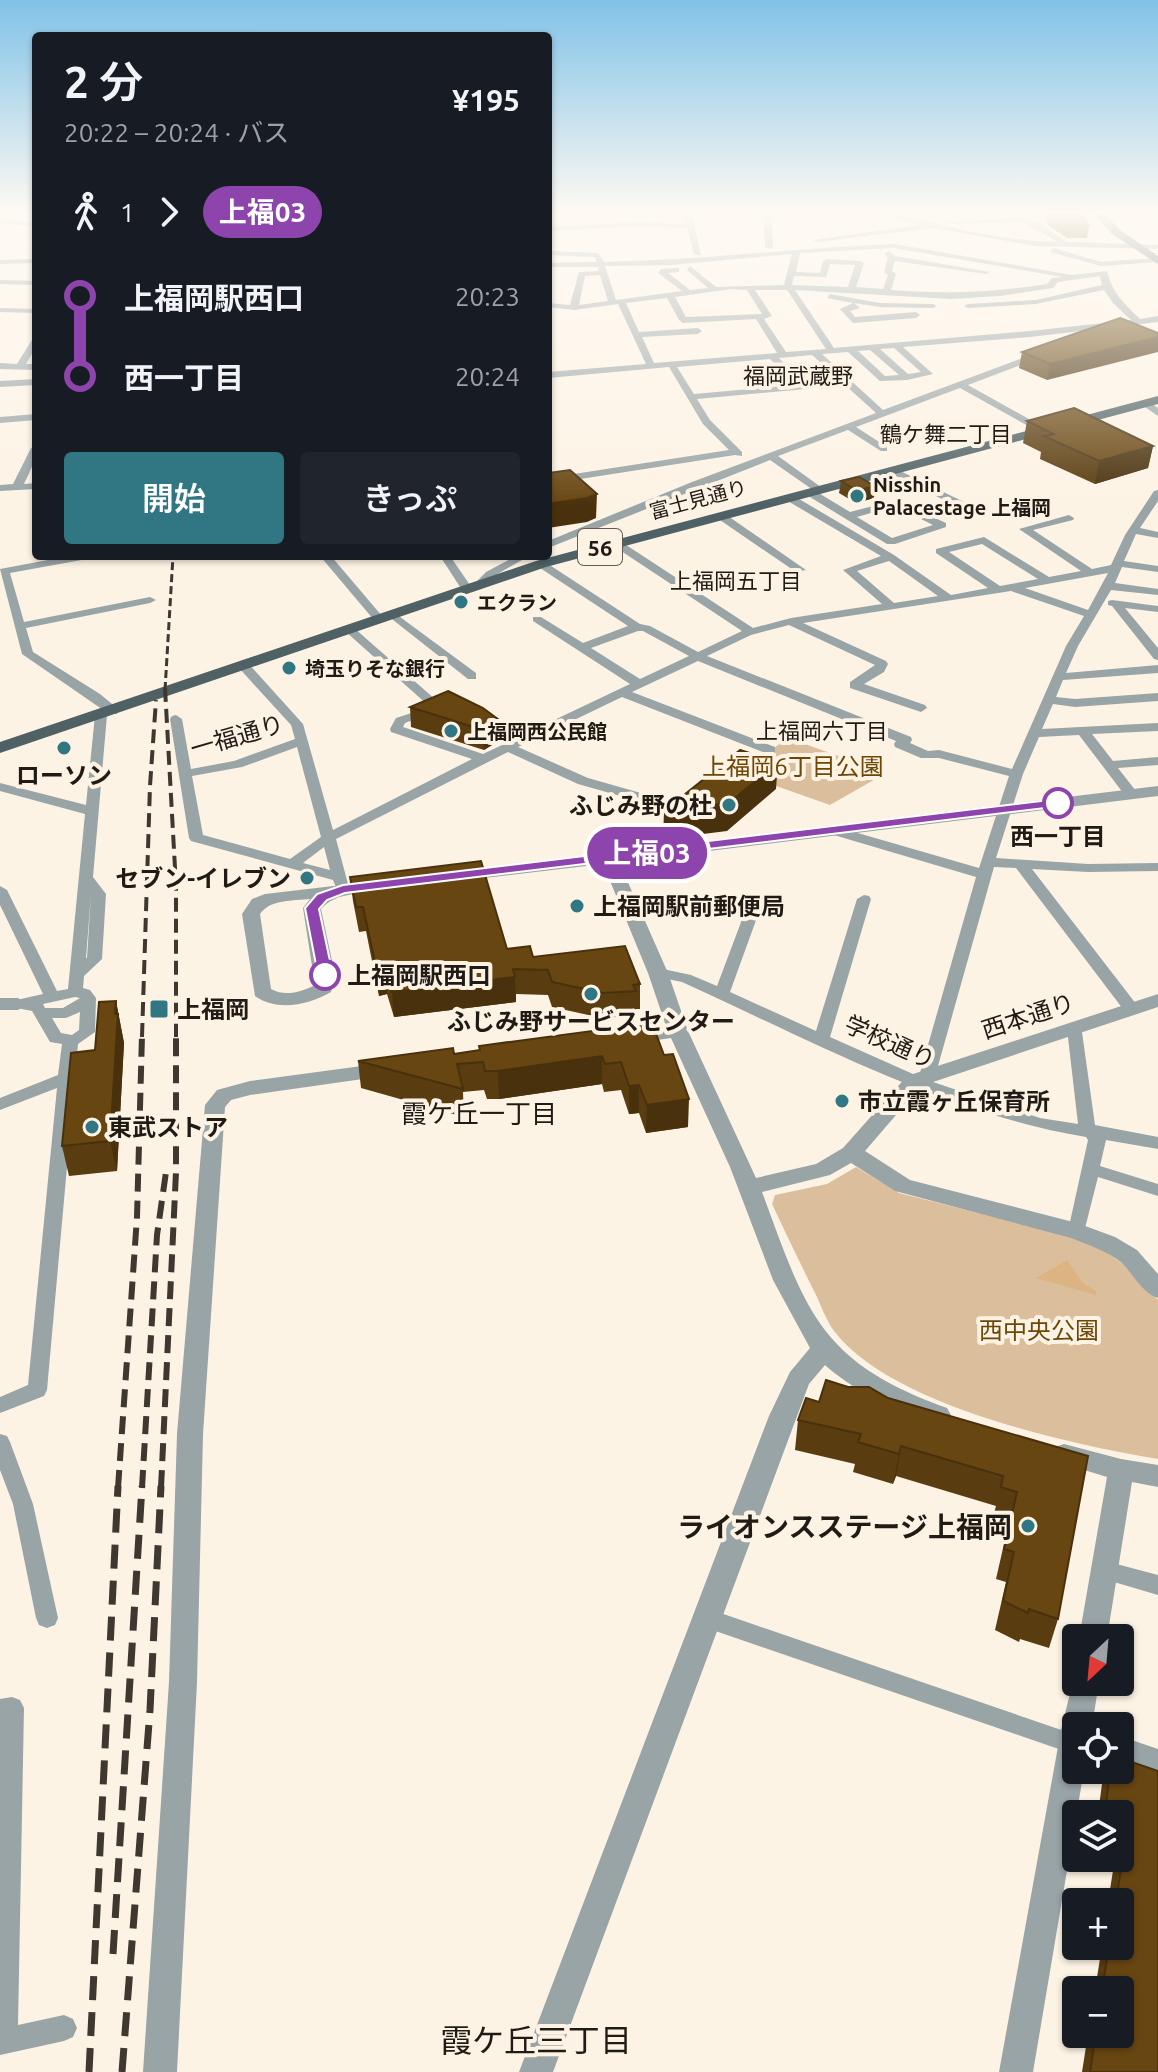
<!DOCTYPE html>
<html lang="ja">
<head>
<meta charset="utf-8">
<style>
  :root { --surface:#171b24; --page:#20242c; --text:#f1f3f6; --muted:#9ea1a6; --accent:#307783 }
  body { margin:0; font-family:Ubuntu,"Noto Sans JP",sans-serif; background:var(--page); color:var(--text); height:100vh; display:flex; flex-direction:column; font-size:30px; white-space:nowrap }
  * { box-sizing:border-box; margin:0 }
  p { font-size:26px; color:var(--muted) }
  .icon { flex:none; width:44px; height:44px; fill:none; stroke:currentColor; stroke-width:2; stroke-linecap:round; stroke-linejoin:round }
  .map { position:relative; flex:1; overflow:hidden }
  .sheet { position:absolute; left:32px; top:32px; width:520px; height:528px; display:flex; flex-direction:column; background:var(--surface); border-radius:8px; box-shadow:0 2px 6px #0004 }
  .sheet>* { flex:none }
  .badge { padding:0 16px; border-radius:26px; font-size:28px; line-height:52px }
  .needle { width:52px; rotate:206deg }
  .tools { position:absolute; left:1062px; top:1624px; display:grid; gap:16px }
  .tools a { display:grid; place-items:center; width:72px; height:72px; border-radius:8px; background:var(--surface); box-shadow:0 2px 6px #0004; font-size:40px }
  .map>.badge { position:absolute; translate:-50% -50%; box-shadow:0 0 0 4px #fff }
  .legs { display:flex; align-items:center; gap:12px; height:88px; padding:0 32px; font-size:26px }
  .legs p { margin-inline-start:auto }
  .head { display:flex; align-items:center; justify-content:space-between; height:136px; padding:0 32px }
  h1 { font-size:44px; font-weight:600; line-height:60px }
  .primary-button { display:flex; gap:16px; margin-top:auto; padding:16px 32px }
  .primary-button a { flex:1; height:92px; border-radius:8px; background:var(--accent); color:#fff; font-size:32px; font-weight:600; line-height:92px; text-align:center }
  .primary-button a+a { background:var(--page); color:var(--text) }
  ul { padding:0 32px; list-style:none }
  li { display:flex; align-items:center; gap:28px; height:80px; font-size:30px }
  li i { display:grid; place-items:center; width:12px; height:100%; margin:0 10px; background:currentColor }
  li i::after { content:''; width:20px; height:20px; margin:-10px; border:6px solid; border-radius:50%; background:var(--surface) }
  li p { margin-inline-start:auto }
  li:first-child i { background:linear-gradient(#0000 50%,currentColor 0) }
  li:last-child i { background:linear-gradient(currentColor 50%,#0000 0) }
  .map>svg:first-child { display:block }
  .green { fill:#dbbf9c }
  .forest { fill:#dbb482 }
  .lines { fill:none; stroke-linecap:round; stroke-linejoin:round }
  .minor { fill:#99a4a6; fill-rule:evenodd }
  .tertiary { fill:#99a4a6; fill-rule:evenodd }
  .primary { fill:#4f6165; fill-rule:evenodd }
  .trunk { fill:#42565a; fill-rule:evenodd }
  .rail-far3 { stroke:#3e3831; stroke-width:3; stroke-dasharray:8 4; stroke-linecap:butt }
  .rail-far2 { stroke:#3e3831; stroke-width:4; stroke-dasharray:14 7; stroke-linecap:butt }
  .rail-far1 { stroke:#3e3831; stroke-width:6; stroke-dasharray:18 9; stroke-linecap:butt }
  .rail { stroke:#3e3831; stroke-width:7; stroke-dasharray:24 12; stroke-linecap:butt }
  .wall { fill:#593c0f }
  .shaded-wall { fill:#49310d }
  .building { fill:#684612; stroke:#49310d; stroke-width:2 }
  .line-1 { fill:#8e44ad; stroke:#fff; stroke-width:2 }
  .poi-dot { fill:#307783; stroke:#fdf3e5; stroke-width:3 }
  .stop-1-dot { fill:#fff; stroke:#8e44ad; stroke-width:4 }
  .labels { text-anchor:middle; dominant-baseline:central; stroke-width:8; stroke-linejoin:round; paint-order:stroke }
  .far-poi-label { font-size:20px; font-weight:bold; fill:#201b15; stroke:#fdf3e5; text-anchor:start }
  .far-street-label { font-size:20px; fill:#201b15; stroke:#fdf3e5 }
  .far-neighbourhood-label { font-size:22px; fill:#201b15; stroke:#fdf3e5 }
  .shield { fill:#fdf3e5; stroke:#625c53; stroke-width:2 }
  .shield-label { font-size:22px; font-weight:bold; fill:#201b15 }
  .street-label { font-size:24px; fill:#201b15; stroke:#fdf3e5 }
  .park-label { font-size:24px; fill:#6c4706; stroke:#fdf3e5 }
  .poi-label { font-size:24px; font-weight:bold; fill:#201b15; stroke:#fdf3e5; text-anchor:start }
  .stop-label { font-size:24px; font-weight:bold; fill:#201b15; stroke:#fdf3e5 }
  .neighbourhood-label { font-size:26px; fill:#201b15; stroke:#fdf3e5 }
  .near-poi-label { font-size:28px; font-weight:bold; fill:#201b15; stroke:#fdf3e5; text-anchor:end }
  .near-neighbourhood-label { font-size:32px; fill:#201b15; stroke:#fdf3e5 }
</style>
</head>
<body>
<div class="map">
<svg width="1158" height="2072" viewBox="0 0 1158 2072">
  <rect width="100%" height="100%" fill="#fdf3e5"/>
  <path class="green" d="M788,738L886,773L830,805L739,773Z
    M856,1167L899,1193L1073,1237L1107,1252L1134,1272L1158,1300V1459C1068,1444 890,1405 834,1331C826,1320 821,1305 815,1293C800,1263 786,1234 772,1204L775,1195L827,1184Z"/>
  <path class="forest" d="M1067,1260L1082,1282L1096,1291V1295L1036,1278Z"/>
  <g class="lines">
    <path class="minor" d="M684,215H692L701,256L694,254L687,228L638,226L548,231V227L638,222L686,224Z
      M764,215H772L773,247L769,249L765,247Z
      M883,215C910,215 937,224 963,230C994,237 1026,241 1058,242L1023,222L950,224L946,222L1013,218L1011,215H1019L1039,223L1067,242L1158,245V249L1036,246L933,228L817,242L813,240L920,225Z
      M0,220L36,222V226L0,224Z
      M894,244L1072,275L1107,271C1112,292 1123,303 1140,319L1158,316V322L1030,337L903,347L933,374L907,380L880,381L848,352L822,354L883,410L1036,353H1042V357L968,385L1045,428V432H1039L960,388L856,427L887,447V451H881L848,430L778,456L825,490L817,492L850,512L896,500L946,523V527L895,544H887L805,494L804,492L809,489L816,492L770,460L548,548V541L692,482L876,413L812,355L779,358L806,385V389L697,399L710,420L742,452V456L735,455L548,484V478L729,450L703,424L669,367L548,378V372L646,364L618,304L574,310L548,307V303L570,305L579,272L599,271L598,267H548V263L596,262L595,257L548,255V251L598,253L604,262C701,260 797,248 894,244ZM894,248L1063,277L1052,278L1047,284C990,293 949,294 891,290L896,274L892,271L895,261L986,274L990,272L895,256L889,251L885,253L888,258L884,272L888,275L883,289L856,287L864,263L860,261L827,259L823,261L820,273L796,272L800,253ZM792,254L784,285L716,287L690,266L687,270L708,288L690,290L668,273L679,272V268L661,269L658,273L682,291L616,300L605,266L671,265ZM830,264L855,265L848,287L792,285L794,276L826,277ZM598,275H600L608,301L579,305L585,276ZM1100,276L1102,285L1036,300L968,304L964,306L968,308L1036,304L1104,290L1113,303L1131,320L1030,331L834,348L795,290L951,299L1000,296L1053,288L1058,282ZM731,289L747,290L762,314L686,317L675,297ZM755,290H787L826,349L786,352L764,319L772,316ZM667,298L679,320L683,323L756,319L777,353L654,363L642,337L698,334L702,331L698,328L639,332L626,303ZM894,348L921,372L908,374L880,349ZM870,350L899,375L885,376L858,351ZM770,359L796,385L694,394L677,367ZM895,506L933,525L892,538L857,517Z
      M1053,248L1101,262L1156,258L1158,262L1101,266L1050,252Z
      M36,259V263L0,264V260Z
      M0,280L36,281V285L0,284Z
      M830,294L880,303L933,304L937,306L933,308L880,307L854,303L860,308L850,311L855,317L916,312L920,315L916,318L853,323L840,309L853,303L827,298Z
      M0,308L36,309V313L0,312Z
      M36,337V347L26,364H36V370L0,369V363L17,364L33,338Z
      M548,342L552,345L551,348L548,349Z
      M36,379V385L0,387V381Z
      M1142,401H1148L1158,408V416L1142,405Z
      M36,414V420L0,423V417Z
      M36,445V458L24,484L36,483V489L0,491V485L13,484L31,448Z
      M892,467L966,503L967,505L958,507L888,472L887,470Z
      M1158,490V501L1140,528L1158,532V538L1136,534L1124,561L1158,566V572L1122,567L1115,583L1158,589V595L1111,590L1078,646L1066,673L1158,665V673L1063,680L1056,697L1075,699L1158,693V701L1075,707L1053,704L1042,729L1158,723V731L1092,734L1113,761L1158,757V765L1118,768L1139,795L1132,799L1127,798L1079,735L1039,737L1023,774L996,858L1088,864L1158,863V871L1088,872L1032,869L1140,1009L1132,1014L1126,1013L1016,868L994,867L936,1073L938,1077L933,1082L1040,1118L1078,1124L1067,1029L1069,1025H1081L1095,1125L1158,1137V1149L1106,1140L1100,1166L1158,1184V1196L1098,1177L1083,1236H1071L1068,1231L1088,1140L1086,1137C943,1113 812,1041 682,982L653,976L650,973L658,968L691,975L717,986L749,901L756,897L761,898L763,901L730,992L816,1031L857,899L864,895L869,896L871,899L830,1037L922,1078L920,1073L976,877L827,833L825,830L827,827H837L979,868L1009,776L939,758H921L895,747L894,744L896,741L698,661L632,692L775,747V753H765L622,697L518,747L588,778L662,799V805H652L578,784L508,752L336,839L348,884L346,887H336L333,880L191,841L189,838L170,719L172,716L176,715L182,719L191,769L234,761L295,739L291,725L239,668V662H247L303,724L333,830L472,759L391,732L390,729L396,718L430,707L345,631V627H353L445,708L405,723L403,727L483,754L630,684L533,621V617H541L583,643L628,626L537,566V562H545L640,624L650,626L698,652L742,631L612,545V541H620L753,628L791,618L882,604L843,570L881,556L786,500V496H794L894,555L951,595L988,588L936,553V549L984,537L1049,577L1081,571L1019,529L1069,515L1074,518L1073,520L1033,530L1092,569L1111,565L1125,535L1154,491ZM982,544L1038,579L1000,586L949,552ZM889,561L938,596L894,603L857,571ZM1108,573L1088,610L1025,588ZM1011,591L1084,616L1066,646L1012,769L939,750L928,751L910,743L912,740L911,737L707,656L751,635L789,625L875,665L850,682V688L921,712L927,708L925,705L864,684L884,672L888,664L886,661L803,623ZM638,631H643L689,656L640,679L591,648ZM297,747L321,837L290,859L203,835L192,776L242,767ZM324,847L330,870L303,863Z
      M717,514H725L806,570L796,572L717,518Z
      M69,556H92L87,559L10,573L24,622L150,597L156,600L150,603L26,628L33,652L100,694L117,708V714H109L22,654L0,569Z
      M320,556H331L382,616V620H374Z
      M440,556H450L472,588L470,590H462Z
      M516,556H529L494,576L485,585H477L475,583L486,572Z
      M1112,600L1158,606V612L1125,608L1158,648V660L1154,659L1112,606L1108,605V601Z
      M392,611L476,673V679H468L388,616L386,614Z
      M101,711L107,715L93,877L106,894L102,959L84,976L83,988L90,990L96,998L95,1032L78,1044L47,1390L44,1396L0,1413V1397L28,1385L57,1088L0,1110V1098L58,1075L62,1044L50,1042L32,1011L12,1007L10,1004L12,1001L43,994L0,905V886L7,890L57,991L68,989L85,814L0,791V783L86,805L95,715ZM91,894L87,958H86ZM75,997L80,998L63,1008H45L43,1004ZM80,1012L79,1030L72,1035L61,1033L52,1018H66Z
      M0,1434L7,1436L10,1442L33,1504L58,1618L55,1625L47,1628L39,1625L36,1618L13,1504L0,1470Z
      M1105,1561L1158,1575V1595L1097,1577L1094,1570L1097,1563Z
      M706,1608L1076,1735V1755L698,1625L695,1618L698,1611Z
      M12,1697L20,1700L24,1708L18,2025L64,2015L73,2019L77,2028L73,2037L64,2041L0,2055V1699Z
      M1120,1736L1158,1749V1771L1120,1758Z"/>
    <path class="tertiary" d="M1158,786V796L619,862L668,973L688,1031L756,1178L816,1164L843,1148L907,1076L1158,994V1007L921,1086L865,1151L910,1180L1077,1223L1115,1237L1137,1250L1158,1274V1298C1142,1293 1134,1275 1122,1263C1108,1251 1088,1245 1071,1238L895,1191L851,1163L830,1175L762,1192C806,1311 819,1362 947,1408L951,1415L947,1422C920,1431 845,1384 825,1365L809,1384L553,2072H519L769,1416L790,1372L810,1348L773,1280L730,1167L671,1038L629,1044L619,1038L629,1032L666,1026L648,973L603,864L459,881L450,876L459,871Z
      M376,881L382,882L385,886L382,890C361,895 337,891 321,909L335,975L331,992C309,1005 277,1012 255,996L242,914L252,899L265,894ZM310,899L303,908L315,985C301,992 285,997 271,989L260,914C270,899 294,901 310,899Z
      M0,998H18L28,1004L18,1010H0Z
      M384,1063L394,1070L391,1075L250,1095L231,1100L225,1107L203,1434L197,1682L177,2072H143L169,1682L177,1434L205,1105L217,1090L250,1081Z
      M1064,1444L1121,1459L1158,1465V1487L1132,1482L1107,1638H1079L1107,1477L1055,1461L1051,1454L1055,1447Z
      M1075,1673L1076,1682H1099L1092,1726H1076V1770H1084L1033,2072H999L1061,1730Z"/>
    <path class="primary" d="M1158,396V404L546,567L0,753V742L536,561Z"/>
    <path class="trunk" d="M1095,215H1106L1120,230L1158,256V264L1112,234Z"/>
    <path class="rail-far3" d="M165,690L173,556"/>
    <path class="rail-far2" d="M165,688L176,886V1037
      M142,1037L150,786L156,700"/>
    <path class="rail-far1" d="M118,1488L137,1217L142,1035
      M142,1488L157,1235L166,1172
      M161,1488L176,1172V1035"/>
    <path class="rail" d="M113,1954L142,1486
      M89,2072L118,1486
      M122,2072L150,1710L161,1486"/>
  </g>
  <path class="wall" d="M1046,215H1082L1089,226L1087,238H1067L1049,226L1046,220Z
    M1120,318L1047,380L1019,368L1022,352Z
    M1027,421L1153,446L1148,468L1095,484L1040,459L1041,452L1023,443Z
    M841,481L874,498L856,503L839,493Z
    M448,691L500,740L484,750L411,727L410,707Z
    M350,877L507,949L533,957L640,984V1009H636L635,1016L602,1018L552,1007L548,995L516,994V1002L394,1017L387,994L379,996L366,931L359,932L353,901Z
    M116,1001L124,1043L117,1171L69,1176L62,1146Z
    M652,1023L688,1127L646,1133L639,1113L629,1114L621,1090L604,1092L602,1084L499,1099H487L484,1090L463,1092L464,1117L361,1088L358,1061L454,1054L479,1050V1046Z
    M888,1398L1088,1456L1058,1619L1049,1648L1020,1639L1019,1642L995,1630L1006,1582L996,1579L1009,1522L993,1517L996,1506L896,1476L893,1484L853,1472L855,1464L795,1450L798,1420L819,1402Z
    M1120,1758L1158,2072H1082L1088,2034H1120V1990H1095L1102,1946H1120V1902H1108L1115,1858H1120V1814H1098L1102,1784L1107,1770H1120Z"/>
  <path class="shaded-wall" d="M1158,337V352L1047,380L1050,364Z
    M1153,446L1148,468L1095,484L1099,461Z
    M875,486L874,498L856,503L857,491Z
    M597,494L596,518L587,522L548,528V504Z
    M499,720L500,740L484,750L483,730Z
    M778,762L776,789L727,831L663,839L664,811Z
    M385,969L387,994L379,996L377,971Z
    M515,977L516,1002L394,1017L392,992Z
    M116,1001L124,1043L117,1171L110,1141Z
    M602,1056V1084L499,1099L498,1071Z
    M639,1085V1113L629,1114V1086Z
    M689,1099L688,1127L646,1133L647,1105Z
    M901,1446L896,1476L893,1484L899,1454Z"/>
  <path class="building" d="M1053,215H1082L1089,226H1069Z
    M1120,318L1158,333V337L1050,364L1022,352Z
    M1074,408L1153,446L1099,461L1044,436L1054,434L1027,421Z
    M570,470L597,494L587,498L548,504V473Z
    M859,477L875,486L857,491L841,481Z
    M448,691L483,708L499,720L483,730L410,707Z
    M740,750L778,762L729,803L664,811Z
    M481,861L507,949L530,946L533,957L625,946L640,984L633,985L636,991L603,993L552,982L548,970L513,969L515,977L392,992L385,969L377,971L363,907H356L350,877Z
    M116,1001L115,1014H118L110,1141L62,1146L71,1053L95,1050L99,1002Z
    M652,1023L664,1055L673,1054L689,1099L647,1105L639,1085L629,1086L621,1062L605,1064L602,1056L498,1071H485L483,1062L457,1064L463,1089L358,1061L453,1048L454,1054L480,1050L479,1046Z
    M826,1380L848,1387H869L888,1398L1088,1456L1058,1619L1029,1609L1028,1613L1003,1601L1014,1552L1004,1549L1017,1492L1001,1487L1003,1476L901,1446L899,1454L858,1442L861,1434L798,1420L806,1398L819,1402Z
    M1120,1758L1158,1771V2072H1090L1096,2034H1120V1990H1102L1109,1946H1120V1902H1116L1128,1822L1120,1819V1814H1105L1110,1770H1120Z"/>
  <linearGradient id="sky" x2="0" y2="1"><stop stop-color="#81c2e7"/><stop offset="0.42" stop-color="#fefaf3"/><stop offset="1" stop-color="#fefaf3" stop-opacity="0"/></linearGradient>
  <rect width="1158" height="506" fill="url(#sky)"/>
  <path class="line-1" d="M1058,799L1062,800V806L345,893L327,900L319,909L333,975L325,980L318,975L305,908L317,894L343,885Z"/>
  <g class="poi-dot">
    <circle cx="857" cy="496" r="8"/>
    <circle cx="461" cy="602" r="8"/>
    <circle cx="289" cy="668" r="8"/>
    <circle cx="451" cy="731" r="8"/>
    <circle cx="64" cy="748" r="8"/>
    <circle cx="729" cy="805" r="8"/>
    <circle cx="307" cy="878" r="8"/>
    <circle cx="577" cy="906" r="8"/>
    <circle cx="591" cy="994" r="8"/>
    <rect x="149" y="999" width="20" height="20" rx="4"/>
    <circle cx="842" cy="1101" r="8"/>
    <circle cx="92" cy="1127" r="8"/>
    <circle cx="1028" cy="1526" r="8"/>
  </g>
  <g class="stop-1-dot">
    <circle cx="1058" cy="803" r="14"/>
    <circle cx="325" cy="975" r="14"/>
  </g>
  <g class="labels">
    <g class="far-poi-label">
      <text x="873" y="484">Nisshin<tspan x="873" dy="23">Palacestage 上福岡</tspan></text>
      <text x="477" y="602">エクラン</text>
      <text x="305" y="668">埼玉りそな銀行</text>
      <text x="467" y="731">上福岡西公民館</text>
    </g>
    <g class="far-street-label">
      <text transform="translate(698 499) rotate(-15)">富士見通り</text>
    </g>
    <g class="far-neighbourhood-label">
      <text x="798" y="375">福岡武蔵野</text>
      <text x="946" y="433">鶴ケ舞二丁目</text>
      <text x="736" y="580">上福岡五丁目</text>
      <text x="822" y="730">上福岡六丁目</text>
    </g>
    <rect class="shield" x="578" y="529" width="44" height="36" rx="6"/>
    <g class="shield-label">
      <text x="600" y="547">56</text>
    </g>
    <g class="street-label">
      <text transform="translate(237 736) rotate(-16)">一福通り</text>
      <text transform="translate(1028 1016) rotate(-18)">西本通り</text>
      <text transform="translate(890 1042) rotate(24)">学校通り</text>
    </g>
    <g class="park-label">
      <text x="793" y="766">上福岡6丁目公園</text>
      <text x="1039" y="1330">西中央公園</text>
    </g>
    <g class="poi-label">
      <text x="64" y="775" text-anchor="middle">ローソン</text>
      <text x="713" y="805" text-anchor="end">ふじみ野の杜</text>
      <text x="291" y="878" text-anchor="end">セブン-イレブン</text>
      <text x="593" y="906">上福岡駅前郵便局</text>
      <text x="177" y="1009">上福岡</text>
      <text x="591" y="1021" text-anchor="middle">ふじみ野サービスセンター</text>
      <text x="858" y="1101">市立霞ヶ丘保育所</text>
      <text x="108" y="1127">東武ストア</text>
    </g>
    <g class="stop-label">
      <text x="1058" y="836">西一丁目</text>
      <text x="347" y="975" text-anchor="start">上福岡駅西口</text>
    </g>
    <g class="neighbourhood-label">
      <text x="479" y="1113">霞ケ丘一丁目</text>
    </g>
    <g class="near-poi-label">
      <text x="1012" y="1526">ライオンスステージ上福岡</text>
    </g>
    <g class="near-neighbourhood-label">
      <text x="536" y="2040">霞ケ丘三丁目</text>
    </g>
  </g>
</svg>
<div class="tools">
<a><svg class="needle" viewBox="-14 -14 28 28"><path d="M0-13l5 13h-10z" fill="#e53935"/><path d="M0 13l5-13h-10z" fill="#9ea1a6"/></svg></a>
<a><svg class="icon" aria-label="locate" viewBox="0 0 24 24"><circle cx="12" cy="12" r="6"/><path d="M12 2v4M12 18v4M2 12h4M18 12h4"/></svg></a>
<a><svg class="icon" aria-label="layers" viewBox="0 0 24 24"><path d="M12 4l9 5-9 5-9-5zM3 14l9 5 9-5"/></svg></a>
<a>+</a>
<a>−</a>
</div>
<b class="badge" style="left:647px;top:853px;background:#8e44ad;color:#fff">上福03</b>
<section class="sheet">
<div class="head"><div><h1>2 分</h1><p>20:22 – 20:24 · バス</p></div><b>¥195</b></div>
<div class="legs"><svg class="icon" aria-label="walk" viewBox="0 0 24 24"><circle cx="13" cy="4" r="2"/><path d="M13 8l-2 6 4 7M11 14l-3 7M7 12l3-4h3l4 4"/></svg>1<svg class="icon" aria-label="forward" viewBox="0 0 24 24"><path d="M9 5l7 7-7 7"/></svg><b class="badge" style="background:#8e44ad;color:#fff">上福03</b></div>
<ul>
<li><i style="color:#8e44ad"></i><b>上福岡駅西口</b><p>20:23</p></li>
<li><i style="color:#8e44ad"></i><b>西一丁目</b><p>20:24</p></li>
</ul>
<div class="primary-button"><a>開始</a><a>きっぷ</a></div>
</section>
</div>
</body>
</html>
